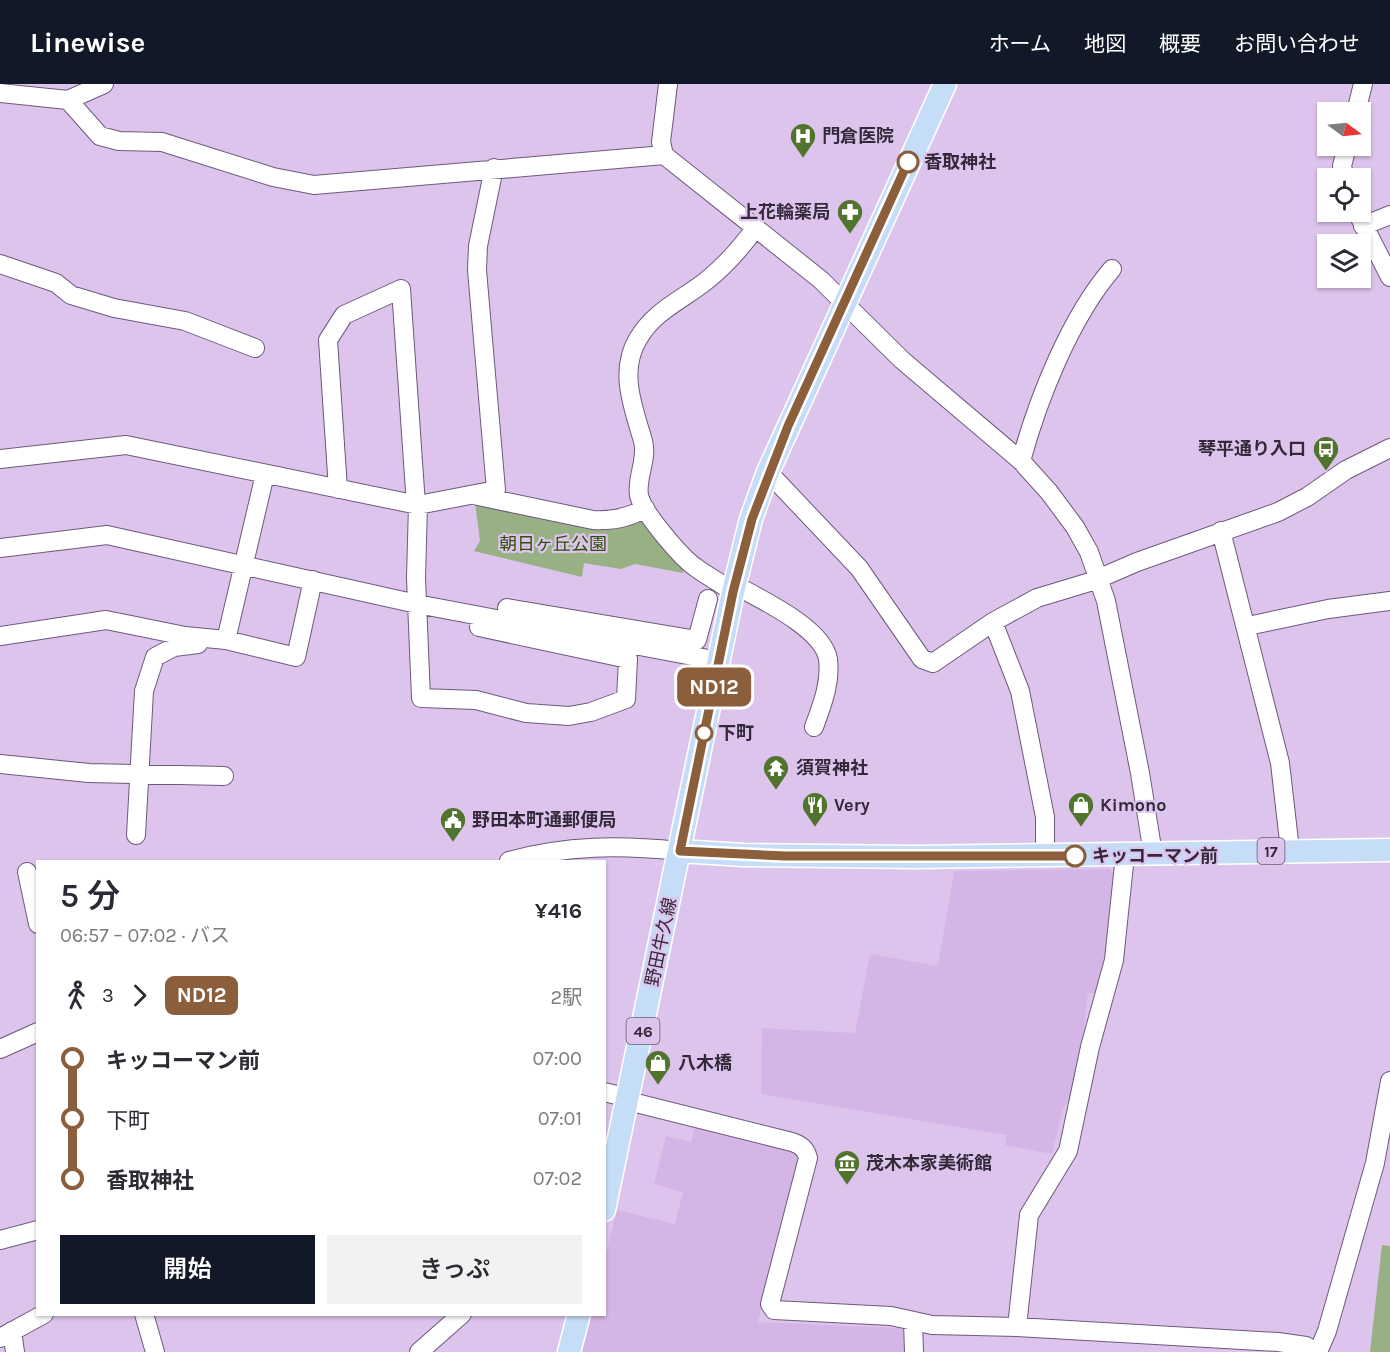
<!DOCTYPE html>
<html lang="ja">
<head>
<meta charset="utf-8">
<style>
  :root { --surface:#fff; --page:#f2f2f3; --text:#2b2b33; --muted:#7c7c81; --accent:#111827 }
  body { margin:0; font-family:Karla,"Noto Sans JP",sans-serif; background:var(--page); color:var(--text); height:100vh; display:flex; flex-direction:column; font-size:22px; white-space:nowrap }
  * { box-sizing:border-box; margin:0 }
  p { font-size:20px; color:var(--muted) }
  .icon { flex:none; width:33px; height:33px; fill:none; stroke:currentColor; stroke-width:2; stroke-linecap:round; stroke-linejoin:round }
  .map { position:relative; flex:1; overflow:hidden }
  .panel { position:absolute; left:36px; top:776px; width:570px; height:456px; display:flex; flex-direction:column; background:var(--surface); border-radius:0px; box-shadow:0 2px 4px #0004 }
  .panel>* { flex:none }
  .badge { padding:0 12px; border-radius:9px; font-size:21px; line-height:39px }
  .needle { width:39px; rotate:105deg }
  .controls { position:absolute; left:1317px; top:18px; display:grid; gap:12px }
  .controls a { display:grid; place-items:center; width:54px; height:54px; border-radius:0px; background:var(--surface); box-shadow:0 2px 4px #0004; font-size:30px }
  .map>.badge { position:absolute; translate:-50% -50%; box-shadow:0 0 0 3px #fff }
  .legs { display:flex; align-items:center; gap:9px; height:66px; padding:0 24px; font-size:20px }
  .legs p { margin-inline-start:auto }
  .overview { display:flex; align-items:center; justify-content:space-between; height:102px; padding:0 24px }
  h1 { font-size:33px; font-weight:600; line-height:45px }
  .cta { display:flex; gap:12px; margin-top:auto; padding:12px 24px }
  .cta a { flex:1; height:69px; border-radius:0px; background:var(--accent); color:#fff; font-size:24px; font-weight:600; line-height:69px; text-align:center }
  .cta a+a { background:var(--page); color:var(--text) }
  ul { padding:0 24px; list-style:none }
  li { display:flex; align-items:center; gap:21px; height:60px; font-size:22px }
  li i { display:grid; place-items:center; width:9px; height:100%; margin:0 8px; background:currentColor }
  li i::after { content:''; width:15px; height:15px; margin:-8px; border:4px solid; border-radius:50%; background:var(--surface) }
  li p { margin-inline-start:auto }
  li:first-child i { background:linear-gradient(#0000 50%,currentColor 0) }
  li:last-child i { background:linear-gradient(currentColor 50%,#0000 0) }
  header { display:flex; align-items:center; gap:36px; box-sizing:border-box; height:84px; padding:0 30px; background:var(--accent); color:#fff }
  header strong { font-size:28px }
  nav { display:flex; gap:33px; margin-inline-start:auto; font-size:21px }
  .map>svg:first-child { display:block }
  .built { fill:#d3b6e6 }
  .green { fill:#97b084 }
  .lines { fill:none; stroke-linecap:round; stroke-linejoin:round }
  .minor-casing { stroke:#6e597c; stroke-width:20 }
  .major-casing { stroke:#fff; stroke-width:25 }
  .minor { stroke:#fff; stroke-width:18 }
  .major { stroke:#c5ddf7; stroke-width:22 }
  .line-1-casing { stroke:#fff; stroke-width:14 }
  .line-1 { stroke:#8b5e3c; stroke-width:9 }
  .stop-1-dot { fill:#fff; stroke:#8b5e3c; stroke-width:3 }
  .labels { text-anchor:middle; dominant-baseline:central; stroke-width:4.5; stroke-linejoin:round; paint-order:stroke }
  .shield { fill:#ddc4ed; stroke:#66586f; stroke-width:1.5 }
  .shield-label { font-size:16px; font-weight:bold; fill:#332939 }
  .poi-label { font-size:18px; font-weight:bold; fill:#332939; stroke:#ddc4ed; text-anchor:start }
  .stop-label { font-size:18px; font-weight:bold; fill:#332939; stroke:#ddc4ed; text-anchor:start }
  .park-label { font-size:18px; fill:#2e4f05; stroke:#ddc4ed }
  .street-label { font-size:18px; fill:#332939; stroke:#ddc4ed }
</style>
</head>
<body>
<header>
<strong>Linewise</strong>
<nav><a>ホーム</a><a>地図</a><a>概要</a><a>お問い合わせ</a></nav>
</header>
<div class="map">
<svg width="1390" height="1268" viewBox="0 0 1390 1268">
  <rect width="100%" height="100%" fill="#ddc4ed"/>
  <path class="built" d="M1110,785L1115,794L1106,873L1097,909H1088L1082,963L1071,1015L1063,1024L1052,1070L1005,1061L1007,1051L761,1010L762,944L855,949L870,870L938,882L954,787Z
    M695,1043L794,1068L798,1074L758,1238L899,1244L903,1247L905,1268H580L590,1230H604L605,1174L617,1126L675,1140L683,1108L654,1100L666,1052L691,1058Z"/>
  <path class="green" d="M475,418L639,433L684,483L683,489L635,480L621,485L584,479L582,493L474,467L480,457Z
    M1382,1161L1390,1162V1268H1370Z"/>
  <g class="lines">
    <g class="minor-casing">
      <path id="minor" d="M0,9L68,16L100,52L119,57L162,58L273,93L314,101L664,71L821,196L902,276L1021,377L1049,408L1075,443L1089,468L1106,517L1140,689L1153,770
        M68,16L104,0
        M1356,28L1363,0
        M664,71L661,58L668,0
        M1345,94L1342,82L1347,62
        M1357,128L1390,193
        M1363,142L1390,131
        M0,180L56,199L71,211L114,224L185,237L255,264
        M0,375L126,361L418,421L496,406L477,186L478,162L494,84
        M1021,377C1038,315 1070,234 1112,185
        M768,388L859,484L922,575L933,579L993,538L1037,514L1093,497L1137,478L1278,428L1307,413L1346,386L1390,364
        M338,405L328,256L344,231L401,205L416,421
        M478,412L593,436C612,437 629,434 645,424
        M418,421L416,494L421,614L476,616L526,629L569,632L591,628L626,615L628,575L479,543
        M1221,447L1280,679L1290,766
        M0,464L107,451L417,520L719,577
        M735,501C760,515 823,544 828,575C831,599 822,621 814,643
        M733,508C721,499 707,492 695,483C681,473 642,428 639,411C636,394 648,375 643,357C634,325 618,288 638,255C654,227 682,216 706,197C726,181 741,164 756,143
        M507,524L697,556L708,515
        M993,538L1020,607L1045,733V772
        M1248,542L1328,525L1390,517
        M0,552L106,536L185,552L226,556L296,573L313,496
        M226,556L265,390
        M0,680L89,689L224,692
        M136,751L144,607L155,573L174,563L198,560
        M509,777C567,761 620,761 679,767
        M27,788L38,840
        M0,965L38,948
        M604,1008L629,1014
        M628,1017L780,1055C793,1058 805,1060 808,1074L770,1220L774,1226L891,1232L932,1241L1017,1243L1278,1258L1306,1262L1315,1268
        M0,1156L38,1146
        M144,1230L155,1268
        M913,1238L914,1268
        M1017,1243L1029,1131L1068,1067L1090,963L1114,876L1125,771
        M12,1247L15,1268
        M0,1254L44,1230
        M419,1268L462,1230
        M1318,1268L1327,1247L1375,1079L1390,997"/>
    </g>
    <g class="major-casing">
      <path id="major" d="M679,767L744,771L915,773L1390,766
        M604,1126L733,508L751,435L768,388L945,0
        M569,1268L579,1230"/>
    </g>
    <use href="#minor" class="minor"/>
    <use href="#major" class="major"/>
  </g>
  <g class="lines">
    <g class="line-1-casing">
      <path id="line-1" d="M908,78L788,342L752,435L733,508L680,767L785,772H1075"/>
    </g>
    <use href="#line-1" class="line-1"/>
  </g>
  <defs>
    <g id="hospital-pin" transform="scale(1.35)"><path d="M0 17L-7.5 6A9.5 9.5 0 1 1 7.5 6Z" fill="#50742d" stroke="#ddc4ed"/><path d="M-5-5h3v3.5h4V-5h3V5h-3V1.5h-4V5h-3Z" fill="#fff"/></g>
    <g id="pharmacy-pin" transform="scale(1.35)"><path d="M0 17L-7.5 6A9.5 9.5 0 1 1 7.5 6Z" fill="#50742d" stroke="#ddc4ed"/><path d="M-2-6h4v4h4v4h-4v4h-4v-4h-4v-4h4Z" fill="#fff"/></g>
    <g id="bus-pin" transform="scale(1.35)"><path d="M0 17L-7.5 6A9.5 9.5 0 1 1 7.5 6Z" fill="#50742d" stroke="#ddc4ed"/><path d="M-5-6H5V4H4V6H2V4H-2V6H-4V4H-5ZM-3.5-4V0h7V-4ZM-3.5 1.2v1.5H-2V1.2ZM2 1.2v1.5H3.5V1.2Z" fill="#fff"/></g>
    <g id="temple-pin" transform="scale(1.35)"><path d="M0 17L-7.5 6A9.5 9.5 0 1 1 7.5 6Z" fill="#50742d" stroke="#ddc4ed"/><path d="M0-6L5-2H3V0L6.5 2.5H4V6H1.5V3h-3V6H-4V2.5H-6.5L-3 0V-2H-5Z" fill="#fff"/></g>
    <g id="restaurant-pin" transform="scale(1.35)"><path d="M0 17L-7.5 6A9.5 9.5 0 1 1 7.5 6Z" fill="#50742d" stroke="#ddc4ed"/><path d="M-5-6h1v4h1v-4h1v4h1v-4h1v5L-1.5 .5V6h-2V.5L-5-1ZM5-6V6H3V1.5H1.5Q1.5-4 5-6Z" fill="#fff"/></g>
    <g id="shop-pin" transform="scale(1.35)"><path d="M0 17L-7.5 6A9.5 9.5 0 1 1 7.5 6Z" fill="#50742d" stroke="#ddc4ed"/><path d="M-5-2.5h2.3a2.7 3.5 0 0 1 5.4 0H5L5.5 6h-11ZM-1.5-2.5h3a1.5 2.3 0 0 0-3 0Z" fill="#fff"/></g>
    <g id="civic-pin" transform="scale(1.35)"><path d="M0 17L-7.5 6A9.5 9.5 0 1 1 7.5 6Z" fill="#50742d" stroke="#ddc4ed"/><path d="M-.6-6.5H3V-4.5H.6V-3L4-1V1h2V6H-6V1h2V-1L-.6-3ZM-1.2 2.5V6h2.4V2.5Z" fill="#fff"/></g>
    <g id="museum-pin" transform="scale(1.35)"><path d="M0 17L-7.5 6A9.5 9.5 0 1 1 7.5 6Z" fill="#50742d" stroke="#ddc4ed"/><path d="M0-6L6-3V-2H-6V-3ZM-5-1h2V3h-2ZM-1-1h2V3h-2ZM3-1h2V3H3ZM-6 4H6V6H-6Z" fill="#fff"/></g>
  </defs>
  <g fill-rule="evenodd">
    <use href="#hospital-pin" x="803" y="52"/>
    <use href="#pharmacy-pin" x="850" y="128"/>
    <use href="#bus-pin" x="1326" y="365"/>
    <use href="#temple-pin" x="776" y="684"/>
    <use href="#restaurant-pin" x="815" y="721"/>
    <use href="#shop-pin" x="1081" y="721"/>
    <use href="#civic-pin" x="453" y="736"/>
    <use href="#shop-pin" x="658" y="979"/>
    <use href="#museum-pin" x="847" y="1079"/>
  </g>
  <g class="stop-1-dot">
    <circle cx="908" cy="78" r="10"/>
    <circle cx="704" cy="649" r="8"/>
    <circle cx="1075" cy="772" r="10"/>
  </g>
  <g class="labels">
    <g class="shield">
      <rect x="1257.5" y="754" width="27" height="26" rx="4.5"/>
      <rect x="626.5" y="934" width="33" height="26" rx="4.5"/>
    </g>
    <g class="shield-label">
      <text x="1271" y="767">17</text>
      <text x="643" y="947">46</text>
    </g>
    <g class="poi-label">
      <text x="822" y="52">門倉医院</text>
      <text x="830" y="128" text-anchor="end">上花輪薬局</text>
      <text x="1306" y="365" text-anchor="end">琴平通り入口</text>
      <text x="796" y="684">須賀神社</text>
      <text x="834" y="721">Very</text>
      <text x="1100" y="721">Kimono</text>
      <text x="472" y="736">野田本町通郵便局</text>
      <text x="678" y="979">八木橋</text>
      <text x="866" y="1079">茂木本家美術館</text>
    </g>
    <g class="stop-label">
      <text x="924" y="78">香取神社</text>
      <text x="718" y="649">下町</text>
      <text x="1092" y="772">キッコーマン前</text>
    </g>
    <g class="park-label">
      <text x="553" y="460">朝日ヶ丘公園</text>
    </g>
    <g class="street-label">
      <text transform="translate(661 858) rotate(-78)">野田牛久線</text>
    </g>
  </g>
</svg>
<div class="controls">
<a><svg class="needle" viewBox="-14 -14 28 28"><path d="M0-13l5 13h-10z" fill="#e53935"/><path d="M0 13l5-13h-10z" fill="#7c7c81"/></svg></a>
<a><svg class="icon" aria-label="locate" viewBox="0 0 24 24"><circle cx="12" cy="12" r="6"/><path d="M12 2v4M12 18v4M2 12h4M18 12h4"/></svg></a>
<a><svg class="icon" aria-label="layers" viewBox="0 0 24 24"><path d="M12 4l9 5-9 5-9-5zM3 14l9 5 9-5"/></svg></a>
</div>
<b class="badge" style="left:714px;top:603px;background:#8b5e3c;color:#fff">ND12</b>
<section class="panel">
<div class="overview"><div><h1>5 分</h1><p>06:57 – 07:02 · バス</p></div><b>¥416</b></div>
<div class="legs"><svg class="icon" aria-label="walk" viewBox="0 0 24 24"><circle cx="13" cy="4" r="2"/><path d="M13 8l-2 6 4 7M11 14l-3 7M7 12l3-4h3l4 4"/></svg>3<svg class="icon" aria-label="forward" viewBox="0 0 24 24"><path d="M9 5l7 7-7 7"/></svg><b class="badge" style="background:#8b5e3c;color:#fff">ND12</b><p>2駅</p></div>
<ul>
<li><i style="color:#8b5e3c"></i><b>キッコーマン前</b><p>07:00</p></li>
<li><i style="color:#8b5e3c"></i><span>下町</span><p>07:01</p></li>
<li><i style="color:#8b5e3c"></i><b>香取神社</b><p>07:02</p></li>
</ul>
<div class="cta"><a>開始</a><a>きっぷ</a></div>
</section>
</div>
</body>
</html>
